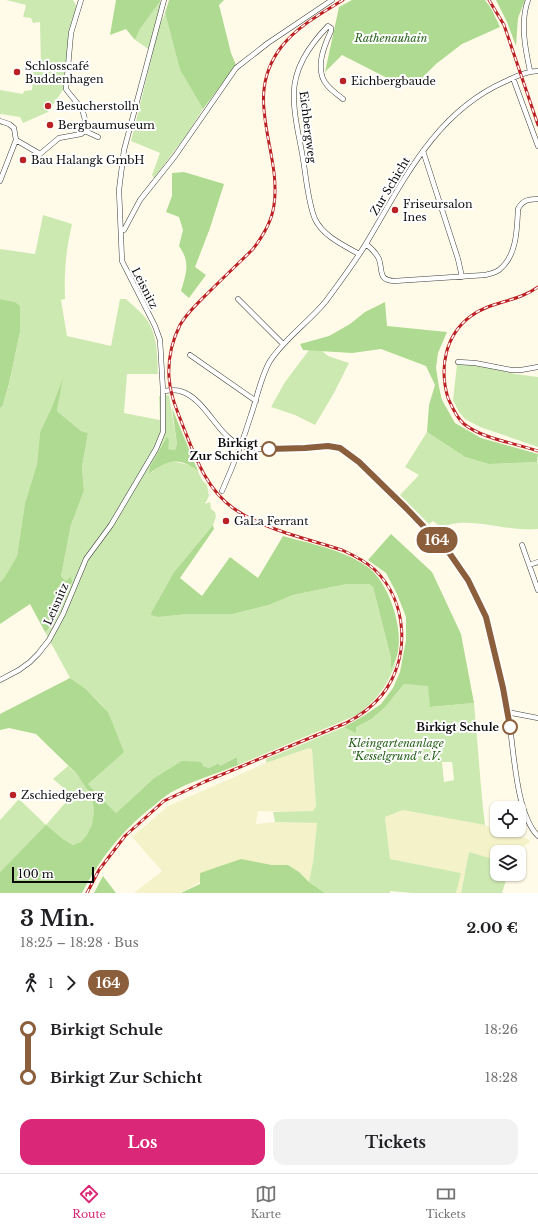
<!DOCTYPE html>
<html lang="de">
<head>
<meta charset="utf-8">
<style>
  :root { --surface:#fff; --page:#f2f2f2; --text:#202124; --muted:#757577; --line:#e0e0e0; --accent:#db2777 }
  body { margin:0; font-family:"Libre Baskerville",serif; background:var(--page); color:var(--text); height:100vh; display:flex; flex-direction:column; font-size:15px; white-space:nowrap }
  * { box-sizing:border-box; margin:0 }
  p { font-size:13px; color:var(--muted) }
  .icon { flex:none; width:22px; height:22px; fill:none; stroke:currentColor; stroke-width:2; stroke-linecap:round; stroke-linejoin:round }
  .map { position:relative; height:893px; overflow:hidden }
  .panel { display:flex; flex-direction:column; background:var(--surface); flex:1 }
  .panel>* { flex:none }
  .badge { padding:0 8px; border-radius:13px; font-size:14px; line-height:26px }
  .fabs { position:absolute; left:490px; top:801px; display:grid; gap:8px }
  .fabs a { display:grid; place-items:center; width:36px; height:36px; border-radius:8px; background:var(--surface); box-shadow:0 1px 3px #0004; font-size:20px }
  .scale { position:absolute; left:12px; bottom:10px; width:82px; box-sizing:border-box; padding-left:4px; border:2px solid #0a0a0a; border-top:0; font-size:11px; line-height:14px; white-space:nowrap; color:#0a0a0a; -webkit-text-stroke:3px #fff; paint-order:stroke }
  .map>.badge { position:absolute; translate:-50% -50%; box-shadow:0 0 0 2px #fff }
  .legs { display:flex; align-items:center; gap:6px; height:44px; padding:0 20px; font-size:13px }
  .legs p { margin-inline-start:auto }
  .overview { display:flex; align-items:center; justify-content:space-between; height:68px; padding:0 20px }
  h1 { font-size:22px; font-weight:700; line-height:30px }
  .primary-button { display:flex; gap:8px; margin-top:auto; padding:8px 20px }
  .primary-button a { flex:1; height:46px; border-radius:12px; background:var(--accent); color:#fff; font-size:16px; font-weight:700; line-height:46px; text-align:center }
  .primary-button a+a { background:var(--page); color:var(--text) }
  ul { padding:0 20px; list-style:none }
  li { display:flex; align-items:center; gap:14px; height:48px; font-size:15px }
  li i { display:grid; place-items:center; width:6px; height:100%; margin:0 5px; background:currentColor }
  li i::after { content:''; width:10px; height:10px; margin:-5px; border:3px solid; border-radius:50%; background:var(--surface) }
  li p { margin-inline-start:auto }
  li:first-child i { background:linear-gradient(#0000 50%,currentColor 0) }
  li:last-child i { background:linear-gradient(currentColor 50%,#0000 0) }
  .menu { display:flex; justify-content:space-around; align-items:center; height:56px; border-top:1px solid var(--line); background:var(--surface); font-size:11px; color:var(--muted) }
  .menu a { display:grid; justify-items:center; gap:2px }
  .menu .on { color:var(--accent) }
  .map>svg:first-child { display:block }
  .farmland { fill:#f4f2c8 }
  .green { fill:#cde9b2; fill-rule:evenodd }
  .forest { fill:#afda91 }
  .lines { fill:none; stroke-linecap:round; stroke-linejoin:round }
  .minor-casing { stroke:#3d3d3d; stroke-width:5.5 }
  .minor { stroke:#fff; stroke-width:4.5 }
  .rail-casing { stroke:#bb2124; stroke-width:3 }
  .rail { stroke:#fff; stroke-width:1.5; stroke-dasharray:4.5; stroke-linecap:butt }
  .line-1-casing { stroke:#fff; stroke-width:9 }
  .line-1 { stroke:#8b5e3c; stroke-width:6 }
  .poi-dot { fill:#bb2124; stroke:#fff; stroke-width:1.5 }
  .stop-1-dot { fill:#fff; stroke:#8b5e3c; stroke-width:2 }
  .labels { text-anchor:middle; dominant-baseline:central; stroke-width:4; stroke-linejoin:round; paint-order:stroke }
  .park-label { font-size:11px; font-style:italic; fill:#27621b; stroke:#fff }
  .poi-label { font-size:11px; fill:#0a0a0a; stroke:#fff; text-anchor:start }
  .street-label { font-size:11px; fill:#0a0a0a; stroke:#fff }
  .stop-label { font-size:11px; font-weight:bold; fill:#0a0a0a; stroke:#fff; text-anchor:end }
</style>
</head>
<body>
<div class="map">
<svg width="538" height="893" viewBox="0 0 538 893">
  <rect width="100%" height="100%" fill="#fffbe8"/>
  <path class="farmland" d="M309,748L312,749L316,806L313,811L300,812L258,811L256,824L275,822L317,823L313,862L309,882L299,872L288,865H272L241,859L181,893H134L162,871L132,837L168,806L266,763Z
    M403,810L485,825L497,830L528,839L530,842L515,852H497V860L469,852L461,893H456L460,873L390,859L385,817Z"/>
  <path class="green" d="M6,0H73L77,7L70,30L68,59L63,90L48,112L23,123L20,117L0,114V90L23,94L24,91L32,90L34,67L41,66L40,22L33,23L31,18L23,17L26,5Z
    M160,1V25L165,13L180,70L203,109L187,134L154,178L152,175L160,153L131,141L153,52L135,40L140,29Z
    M43,215L72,224C66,251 64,271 65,299L61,300L67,336L111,346L120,299H126C132,305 139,310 144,316C158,333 157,354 158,374H127L124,413L160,420L159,396L169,395L177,444L175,450L168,449V440L167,438L150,474L159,466L171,461L190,465L198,471L202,480L207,485L209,496L205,504L210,502L211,509L215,512L216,517L213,525L174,572L152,611L159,617L188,614H233L269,605L293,595L347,584H369L373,587L391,658V668L396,662C388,685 376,701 357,715L238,765L237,757L220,766L219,763L209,768L203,766L153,779L116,813L88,784L114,730L108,712L101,704L86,689L70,678L45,632L52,627L55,606L63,599L66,581L61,576L71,525L84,491L82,467L88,433L81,431L57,411L62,381L51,409L40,432L37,464L25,503L17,556L4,578L0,582V407L2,408L9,385L20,332V306L14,302L0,299V249L35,254Z
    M309,350L322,351L328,356L349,363L334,393L315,425L295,415L271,407L285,382Z
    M457,364L481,365L515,374L538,377V447L480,427L465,419L459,412L453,400Z
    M427,432L465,457L489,464L538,462V529C529,530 519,529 510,528C492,526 458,517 442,528L433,521L429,524L400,495L419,475L405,467Z
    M404,684L429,685L431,707L474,703C478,744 480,784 485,825L403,810L385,817L390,859L461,873L456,893H413L390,891V893H325L309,882L313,862L317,823L275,822L273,812L313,811L316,806L312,749L309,748L266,763V759L344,727L350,729C376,718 386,706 404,684ZM442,762H452L454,780L444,782Z
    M68,766C77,774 86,784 91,795C97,809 94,832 82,842C79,843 76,844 73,845L63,839L46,826L0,872V820L19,799L46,825L72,795L53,779Z
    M469,852L497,860V874H508L502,893H461Z"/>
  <path class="forest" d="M116,0H161L140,29L135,40L126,29L110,35Z
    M169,0H224L219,5L231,53L236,65L203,109L180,70L165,13Z
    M352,0H485L491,8L500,27L462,44L436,64L415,85L404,74L395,82L342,55L325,72L339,7Z
    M496,0H525L518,18L516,46L507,22Z
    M184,172L224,184L210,228L195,267L206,275L189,298L181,291C186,273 191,263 179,246L183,230L179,217L166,212L172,196V173Z
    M0,299L15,302L20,306V332L9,384L2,408L0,407Z
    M385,302L387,326L447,332L438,353L436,368L439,387L442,400L455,423L481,438L538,454L537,462L489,464L465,457L427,432L429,405L435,385L426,366L381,349L352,353L303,350L300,344L329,336L350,324L365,312Z
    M63,378L57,411L81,431L88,433L82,467L84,491L71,525L61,576L66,581L71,577L72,582L63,599L55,606C58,617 55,625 45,632L30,604L0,624V582L4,578L17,556L25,503L37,464L40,432L51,409Z
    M172,408L198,471C179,456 166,460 149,474L150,467L167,437L169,440L168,449L175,450L177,444Z
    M213,525L214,529L180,578L202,596L230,557L258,578L283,536C311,544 345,550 369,568C385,581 395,607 398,628C400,641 399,658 391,669V658L373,587L369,584H347L293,595L269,605L233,614H188L159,617L151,615L152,611L174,572Z
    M391,534L432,572L461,634L474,703L430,707L428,686L404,684L385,707L371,719L356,727V733L344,727L365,715L381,704L393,688L400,672L406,640V617L397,594L386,573L368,560Z
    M70,678L86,689L108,712L124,752L88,784L116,813L153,779L182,761L201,762L203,766L209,768L219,763L220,766L237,757L238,765C216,774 191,781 170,793C165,796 160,800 156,804C124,828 101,857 82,893H0V872L46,825L63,839L73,845L81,842L87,835L92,825L94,811L92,796L85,786L76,773L36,734L9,728L0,730V714Z
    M241,859L272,865H288L299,872L309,882L325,893H181L200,884V873Z
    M103,876L116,893H94Z"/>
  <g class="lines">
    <g class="minor-casing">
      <path id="minor" d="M81,0L71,33L66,89C77,105 87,108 85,131
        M528,0C520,22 525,48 530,71
        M513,78L538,146
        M343,99C338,95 331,90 327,85C314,70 324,46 331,31V28L328,26C309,46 292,70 294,99C294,119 300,139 303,159C306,176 308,203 315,219C323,236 343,245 359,254
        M0,121L9,124L14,128L16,140L0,181
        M85,131L98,137
        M16,140L40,154L59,138L81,134L85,131
        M423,151L458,259L462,277
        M121,230H124L140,200L175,156L236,68L268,43L332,0
        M366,244C371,248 376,253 379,259C383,271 378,280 394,281L485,275C490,274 495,273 499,270C517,256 517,229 518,209C523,199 529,200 538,199
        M238,299L283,344
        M190,355L256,401
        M458,362L475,363L511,370H521L538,367
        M163,391C169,391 174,389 180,391C208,399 218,441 246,447C261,451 288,449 305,448C316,448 329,444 340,449C358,457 378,480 392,494C419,520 448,547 468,580C485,606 490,636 497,666C501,682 505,698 508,714C514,746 515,813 538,836
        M222,491C233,466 243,441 251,415C257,398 261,376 270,361C285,338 309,322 326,301C340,282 355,262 367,242C404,180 435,113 504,82C515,77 526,71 538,71
        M522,545L538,590
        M529,565L538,562
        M0,680L19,670L30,662L38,654L49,640L63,614L86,559L111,525L156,449L163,432V391L160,340L155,326L122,261L119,190L124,150L164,0
        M508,714L512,713L538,718"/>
    </g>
    <use href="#minor" class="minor"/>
    <g class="rail-casing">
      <path id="rail" d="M489,0L504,25L538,125
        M538,287C518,302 491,301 471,316C445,335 439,368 448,398C452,407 456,417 464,424C483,439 515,443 538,451
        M87,893L99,870L125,836L164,801L204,782L346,723C360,716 372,707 382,695C411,658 408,601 374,569C365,561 353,555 342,550C308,539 262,529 233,508C206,489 195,456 183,426C177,410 170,395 169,377C168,360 172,341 180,325C188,311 201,300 212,289C226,275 240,262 253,249C263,236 272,221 274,205C282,150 241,98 282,46C298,26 322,13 343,0"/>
    </g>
    <use href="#rail" class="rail"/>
  </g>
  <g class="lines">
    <g class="line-1-casing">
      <path id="line-1" d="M269,449L305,448L328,446L340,448L359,462L407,509L450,554L468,580L486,617L503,688L510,727"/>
    </g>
    <use href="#line-1" class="line-1"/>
  </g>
  <g class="poi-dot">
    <circle cx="17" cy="72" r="4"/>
    <circle cx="343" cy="81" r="4"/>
    <circle cx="48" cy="106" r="4"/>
    <circle cx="50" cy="125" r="4"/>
    <circle cx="23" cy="160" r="4"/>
    <circle cx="395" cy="210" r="4"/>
    <circle cx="226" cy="521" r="4"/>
    <circle cx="13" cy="795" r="4"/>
  </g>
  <g class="stop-1-dot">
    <circle cx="269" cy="449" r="7"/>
    <circle cx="510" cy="727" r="7"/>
  </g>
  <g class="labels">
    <g class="park-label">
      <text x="391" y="38">Rathenauhain</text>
      <text x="396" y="743">Kleingartenanlage<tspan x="396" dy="13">"Kesselgrund" e.V.</tspan></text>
    </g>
    <g class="poi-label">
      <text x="25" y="66">Schlosscafé<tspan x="25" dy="13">Buddenhagen</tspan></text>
      <text x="351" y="81">Eichbergbaude</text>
      <text x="56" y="106">Besucherstolln</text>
      <text x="58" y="125">Bergbaumuseum</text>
      <text x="31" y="160">Bau Halangk GmbH</text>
      <text x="403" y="204">Friseursalon<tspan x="403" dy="13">Ines</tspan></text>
      <text x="234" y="521">GaLa Ferrant</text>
      <text x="21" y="795">Zschiedgeberg</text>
    </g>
    <g class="street-label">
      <text transform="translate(308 127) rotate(83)">Eichbergweg</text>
      <text transform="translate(390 186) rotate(-59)">Zur Schicht</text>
      <text transform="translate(145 288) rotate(63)">Leisnitz</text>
      <text transform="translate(56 604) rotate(-66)">Leisnitz</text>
    </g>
    <g class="stop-label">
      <text x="258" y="443">Birkigt<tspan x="258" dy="13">Zur Schicht</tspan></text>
      <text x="499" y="727">Birkigt Schule</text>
    </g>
  </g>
</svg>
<div class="fabs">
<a><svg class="icon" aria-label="locate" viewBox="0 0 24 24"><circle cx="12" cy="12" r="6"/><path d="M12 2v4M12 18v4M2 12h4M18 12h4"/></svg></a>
<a><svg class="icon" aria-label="layers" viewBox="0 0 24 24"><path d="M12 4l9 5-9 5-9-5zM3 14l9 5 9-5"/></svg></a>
</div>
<div class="scale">100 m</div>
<b class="badge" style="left:437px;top:540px;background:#8b5e3c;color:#fff">164</b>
</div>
<section class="panel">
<div class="overview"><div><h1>3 Min.</h1><p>18:25 – 18:28 · Bus</p></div><b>2.00 €</b></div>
<div class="legs"><svg class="icon" aria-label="walk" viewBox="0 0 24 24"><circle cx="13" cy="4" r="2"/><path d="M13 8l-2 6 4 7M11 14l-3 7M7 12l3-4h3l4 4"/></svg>1<svg class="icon" aria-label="forward" viewBox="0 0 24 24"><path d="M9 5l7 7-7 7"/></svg><b class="badge" style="background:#8b5e3c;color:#fff">164</b></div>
<ul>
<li><i style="color:#8b5e3c"></i><b>Birkigt Schule</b><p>18:26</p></li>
<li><i style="color:#8b5e3c"></i><b>Birkigt Zur Schicht</b><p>18:28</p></li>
</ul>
<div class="primary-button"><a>Los</a><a>Tickets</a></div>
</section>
<nav class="menu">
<a class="on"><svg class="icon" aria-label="directions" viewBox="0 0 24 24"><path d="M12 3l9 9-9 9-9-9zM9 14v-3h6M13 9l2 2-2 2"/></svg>Route</a>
<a><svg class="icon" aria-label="map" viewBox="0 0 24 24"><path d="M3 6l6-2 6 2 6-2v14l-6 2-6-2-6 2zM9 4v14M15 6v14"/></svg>Karte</a>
<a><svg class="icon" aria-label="tickets" viewBox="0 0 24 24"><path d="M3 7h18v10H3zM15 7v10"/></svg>Tickets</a>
</nav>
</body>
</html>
